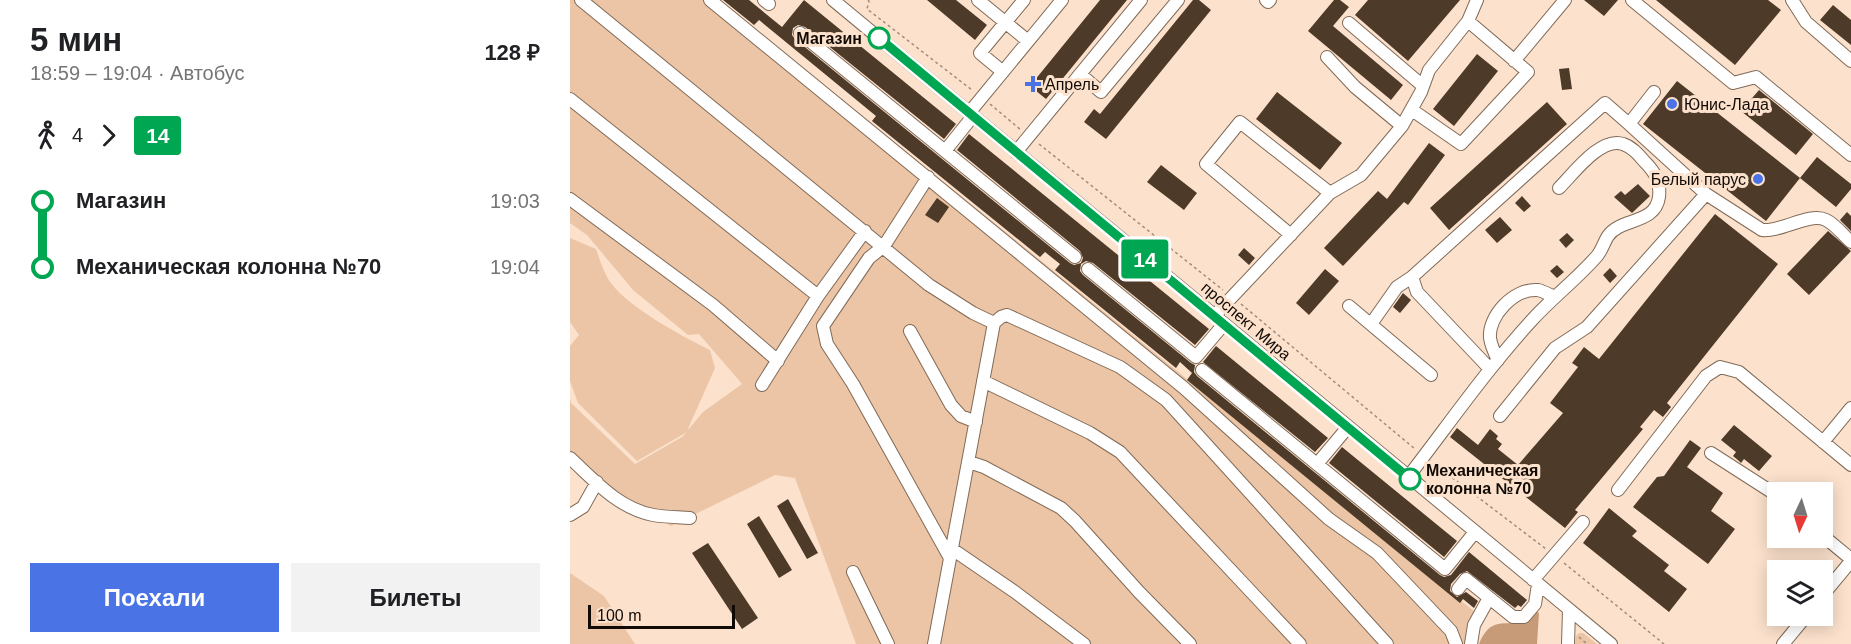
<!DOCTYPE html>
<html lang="ru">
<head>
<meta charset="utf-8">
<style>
  :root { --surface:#fff; --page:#f2f2f2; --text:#202124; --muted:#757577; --accent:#4a73e6 }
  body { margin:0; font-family:Arial,sans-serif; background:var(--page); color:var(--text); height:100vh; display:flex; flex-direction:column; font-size:22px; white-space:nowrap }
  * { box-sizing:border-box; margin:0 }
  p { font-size:20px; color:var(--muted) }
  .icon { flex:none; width:33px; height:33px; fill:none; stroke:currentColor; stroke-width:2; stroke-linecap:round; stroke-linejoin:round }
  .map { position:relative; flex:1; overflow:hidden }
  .panel { display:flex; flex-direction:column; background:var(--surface); width:570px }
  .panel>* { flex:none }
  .badge { padding:0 12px; border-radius:4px; font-size:21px; line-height:39px }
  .needle { width:39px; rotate:184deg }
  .tools { position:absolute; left:1197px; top:482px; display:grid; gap:12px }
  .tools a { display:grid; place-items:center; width:66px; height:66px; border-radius:0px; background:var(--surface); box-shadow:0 3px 15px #0003; font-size:30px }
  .scale { position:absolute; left:18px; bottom:15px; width:147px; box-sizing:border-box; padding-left:6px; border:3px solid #120a04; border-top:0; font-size:16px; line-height:21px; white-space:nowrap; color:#120a04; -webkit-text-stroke:4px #fce2cd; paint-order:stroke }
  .map>.badge { position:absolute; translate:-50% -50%; box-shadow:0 0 0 3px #fff }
  .legs { display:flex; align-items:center; gap:9px; height:66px; padding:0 30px; font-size:20px }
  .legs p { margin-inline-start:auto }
  .headline { display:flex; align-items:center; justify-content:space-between; height:102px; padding:0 30px }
  h1 { font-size:33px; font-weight:600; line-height:45px }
  .action { display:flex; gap:12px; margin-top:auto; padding:12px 30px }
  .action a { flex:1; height:69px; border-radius:0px; background:var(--accent); color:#fff; font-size:24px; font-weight:600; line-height:69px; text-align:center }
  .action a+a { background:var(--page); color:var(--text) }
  ul { padding:0 30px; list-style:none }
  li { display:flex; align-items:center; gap:21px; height:66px; font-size:22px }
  li i { display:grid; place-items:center; width:9px; height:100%; margin:0 8px; background:currentColor }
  li i::after { content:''; width:15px; height:15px; margin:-8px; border:4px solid; border-radius:50%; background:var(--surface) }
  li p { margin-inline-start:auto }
  li:first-child i { background:linear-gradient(#0000 50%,currentColor 0) }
  li:last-child i { background:linear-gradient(currentColor 50%,#0000 0) }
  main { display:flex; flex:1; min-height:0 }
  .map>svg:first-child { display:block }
  .green { fill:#ebc5a6 }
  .forest { fill:#c79b77 }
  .building { fill:#4e3a28 }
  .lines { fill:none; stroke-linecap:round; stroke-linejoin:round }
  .minor-casing { stroke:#816a57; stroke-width:14 }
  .path { stroke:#a08d7e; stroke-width:1.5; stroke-dasharray:3 3; stroke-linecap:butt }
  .minor { stroke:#fff; stroke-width:12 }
  .line-1-casing { stroke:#fff; stroke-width:14 }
  .line-1 { stroke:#00a651; stroke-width:9 }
  .stop-1-dot { fill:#fff; stroke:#00a651; stroke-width:3 }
  .poi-dot { fill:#4a73e6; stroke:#fce2cd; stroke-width:2 }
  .labels { text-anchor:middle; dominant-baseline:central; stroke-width:6; stroke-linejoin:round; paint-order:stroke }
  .stop-label { font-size:16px; font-weight:bold; fill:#120a04; stroke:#fce2cd; text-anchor:end }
  .poi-label { font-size:16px; fill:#120a04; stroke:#fce2cd; text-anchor:start }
  .street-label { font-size:16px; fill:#120a04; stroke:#fce2cd }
</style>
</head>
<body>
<main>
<section class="panel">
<div class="headline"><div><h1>5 мин</h1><p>18:59 – 19:04 · Автобус</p></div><b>128 ₽</b></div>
<div class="legs"><svg class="icon" aria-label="walk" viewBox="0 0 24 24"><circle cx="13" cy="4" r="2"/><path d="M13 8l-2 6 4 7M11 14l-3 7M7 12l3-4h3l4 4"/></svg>4<svg class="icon" aria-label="forward" viewBox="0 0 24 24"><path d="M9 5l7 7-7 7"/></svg><b class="badge" style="background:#00a651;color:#fff">14</b></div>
<ul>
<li><i style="color:#00a651"></i><b>Магазин</b><p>19:03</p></li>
<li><i style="color:#00a651"></i><b>Механическая колонна №70</b><p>19:04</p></li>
</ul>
<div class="action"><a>Поехали</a><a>Билеты</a></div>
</section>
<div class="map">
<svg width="1281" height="644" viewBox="0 0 1281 644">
  <rect width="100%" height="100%" fill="#fce2cd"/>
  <path class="green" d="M0,0H149L905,612L894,644H286L225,478L205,475L101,526L33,488L0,467V399L1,403L65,464L112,437L117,432L67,461L8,403L0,381V346L9,335L0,322V238L26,249C30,260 34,274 41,283C59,308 112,336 140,350L145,368L117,431L133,412L172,384L129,334L118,335L63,290L17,235L0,223Z
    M0,573L34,596L65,644H0Z
    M1009,633H1013L1027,644H1005L1006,636Z"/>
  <path class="forest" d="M965,611L969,613L967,644H909C920,617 933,625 956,623Z"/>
  <path class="building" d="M153,0H179L212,27L234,0L386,124L374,139L235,27L228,25L223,28L222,35L225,39L500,263L504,265L511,263L513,258L510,251L387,150L399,134L639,329L625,345L523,263L516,261L511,264L510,271L513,275L621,363L625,365L624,372L627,376L870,575L874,577L881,575L899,552L957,600L951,607L948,605L945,608L897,571L890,574L881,584L880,591L887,597L896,592L908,601L904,608L893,599L890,603L617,380L622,373L610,362L606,368L485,270L490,264L475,252L470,257L302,121L306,116L189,20L184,25Z
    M357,0H386L417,25L405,40Z
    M530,0H557L476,99L460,86Z
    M623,0H629L641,10L536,139L514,122L524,109L530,114Z
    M764,0H770L779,7L763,26L833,85L821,100L738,31Z
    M798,0H890L838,61L785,15Z
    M1014,0H1048L1034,16Z
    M1086,0H1198L1211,10L1165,65Z
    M1263,5L1281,20V45L1250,20Z
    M907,54L928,71L884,126L863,109Z
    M999,68L1002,89L992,90L989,69Z
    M1107,81L1230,178L1196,221L1073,124Z
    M1189,90L1243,134L1226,155L1171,111Z
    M707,92L772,143L750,170L686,119Z
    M977,102L997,124L879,230L860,208Z
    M859,143L875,155L838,205L834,202L773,266L754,248L808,191L817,199Z
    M1247,157L1281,184V189L1266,207L1230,178Z
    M591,165L627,193L614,210L577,182Z
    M1068,184L1080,196L1062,213L1044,197L1051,191L1055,195Z
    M952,196L961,206L954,212L945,203Z
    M367,198L379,207L368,223L355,215Z
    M1277,212L1281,216V231L1270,220Z
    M1145,214L1208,264L1097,403L1101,407L1093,417L1084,410L1070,427L1073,429L1005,510L1008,512L995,528L880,437L887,428L908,445L920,429L928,436L926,439L932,444L928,449L948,465L993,413L980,403L1008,367L1002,363L1014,347L1029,359Z
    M930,217L942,230L927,243L915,230Z
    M1258,231L1281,251L1239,295L1217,274Z
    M997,233L1004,240L996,248L989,240Z
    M674,248L685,258L679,265L668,255Z
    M987,265L994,272L987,278L980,271Z
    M1040,268L1047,276L1040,283L1033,275Z
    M755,269L769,281L739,315L726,303Z
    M833,293L841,300L830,313L823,307Z
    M646,346L758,438L745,452L633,362Z
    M1164,425L1202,456L1189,471L1174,459L1171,463L1169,461L1163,456L1166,452L1151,440Z
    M1120,440L1131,448L1117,467L1153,493L1141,511L1165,529L1138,564L1063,507L1087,477L1094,476Z
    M772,447L887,541L874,557L759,463Z
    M218,499L248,553L237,559L207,506Z
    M1039,508L1067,531L1062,536L1099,565L1094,571L1117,589L1099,612L1013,543Z
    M189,516L222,570L209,578L177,524Z
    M138,543L188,618L172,629L122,553Z"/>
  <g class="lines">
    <g class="minor-casing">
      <path id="minor" d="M11,0L359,285L403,313L424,323
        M140,0L614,388L759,519L807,553L881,631L886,644
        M194,0L199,4
        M263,0L1041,644
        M408,0L458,41
        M696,0L698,2L700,0
        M1062,0L1163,83L1186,77L1281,155
        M1222,0L1236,22L1281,61
        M779,23L853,86
        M230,33L505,257
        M757,57L785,87L832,126
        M944,61L995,0
        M433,72L410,53L454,0
        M510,74L531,92L608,0
        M1084,92L1059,124L1136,194L1192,230C1212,232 1239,212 1256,220C1265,224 1274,236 1281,242
        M0,99L248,296
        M842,110L891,144L958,72L898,21
        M399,113L492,0
        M375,151L403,116
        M446,152L571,0
        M358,177L314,246L299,258L253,326L257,344L283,384L380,558
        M0,199L143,305L208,361
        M721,235L636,164L670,122L760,193
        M518,269L626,357L654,324
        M779,306L861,375
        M644,316L760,193L791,175L832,126L851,92L859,70L898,21L907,0
        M801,324L827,287L842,277
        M340,331L381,405L391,416L406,422
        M928,360C925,354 921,345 920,338C918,316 944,288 968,290C973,291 980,295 985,297
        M920,369L847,292L842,277L1035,103L1059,124
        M632,370L875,569L905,532
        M413,381L520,433L550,452L730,644
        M192,385L248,296L295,231
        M930,416L985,348L1017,327L1136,194
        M1253,442L1281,408
        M1141,453L1208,496
        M0,458C25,481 48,508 83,515C94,517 108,517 120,518
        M399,462L414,467L491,508L505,521L569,592L620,644
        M747,464L778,427
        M838,477C879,424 917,369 962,320C983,297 1007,279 1027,256C1032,250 1034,242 1038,236C1051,217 1085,225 1089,197C1091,181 1084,171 1074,161C1068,154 1062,147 1053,144C1031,136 1003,174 989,188
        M1048,490L1136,376L1150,367L1169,372L1281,465
        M0,515L13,507L27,482
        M1252,535L1281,559
        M382,549L445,592L514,644
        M283,572L318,644
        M963,580L1013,522
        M888,589L896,579L943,617H954L965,604L968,584
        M1252,596L1281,561
        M364,644L424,323L431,317L437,315L550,367L596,400L817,644
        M901,644L904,625L919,598
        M998,644L999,610
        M1213,644L1237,615"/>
    </g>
    <path class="path" d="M298,0L299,1L297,9L402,90
      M420,104L451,130
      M469,144L653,290
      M671,304L845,449
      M863,463L976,549
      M994,563L1094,644
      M1009,637L1017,644"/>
    <use href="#minor" class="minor"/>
  </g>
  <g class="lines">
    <g class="line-1-casing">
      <path id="line-1" d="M309,38L840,479"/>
    </g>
    <use href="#line-1" class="line-1"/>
  </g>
  <g class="stop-1-dot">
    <circle cx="309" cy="38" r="10"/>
    <circle cx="840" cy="479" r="10"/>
  </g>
  <g class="poi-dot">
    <path d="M460 75h6v6h6v6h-6v6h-6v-6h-6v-6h6z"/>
    <circle cx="1102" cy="104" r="6"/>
    <circle cx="1188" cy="179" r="6"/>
  </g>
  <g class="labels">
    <g class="stop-label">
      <text x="292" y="38">Магазин</text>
      <text x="856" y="470" text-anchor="start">Механическая<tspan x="856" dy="18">колонна №70</tspan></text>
    </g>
    <g class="poi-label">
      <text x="475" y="84">Апрель</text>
      <text x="1114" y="104">Юнис-Лада</text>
      <text x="1176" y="179" text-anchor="end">Белый парус</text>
    </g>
    <g class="street-label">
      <text transform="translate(676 321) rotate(40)">проспект Мира</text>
    </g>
  </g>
</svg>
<div class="tools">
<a><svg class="needle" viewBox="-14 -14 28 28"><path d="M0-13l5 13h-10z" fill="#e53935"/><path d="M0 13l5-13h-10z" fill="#757577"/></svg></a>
<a><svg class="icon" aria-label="layers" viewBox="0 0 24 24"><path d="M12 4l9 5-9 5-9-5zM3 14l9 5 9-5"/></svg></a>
</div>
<div class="scale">100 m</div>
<b class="badge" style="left:575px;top:259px;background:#00a651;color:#fff">14</b>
</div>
</main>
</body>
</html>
